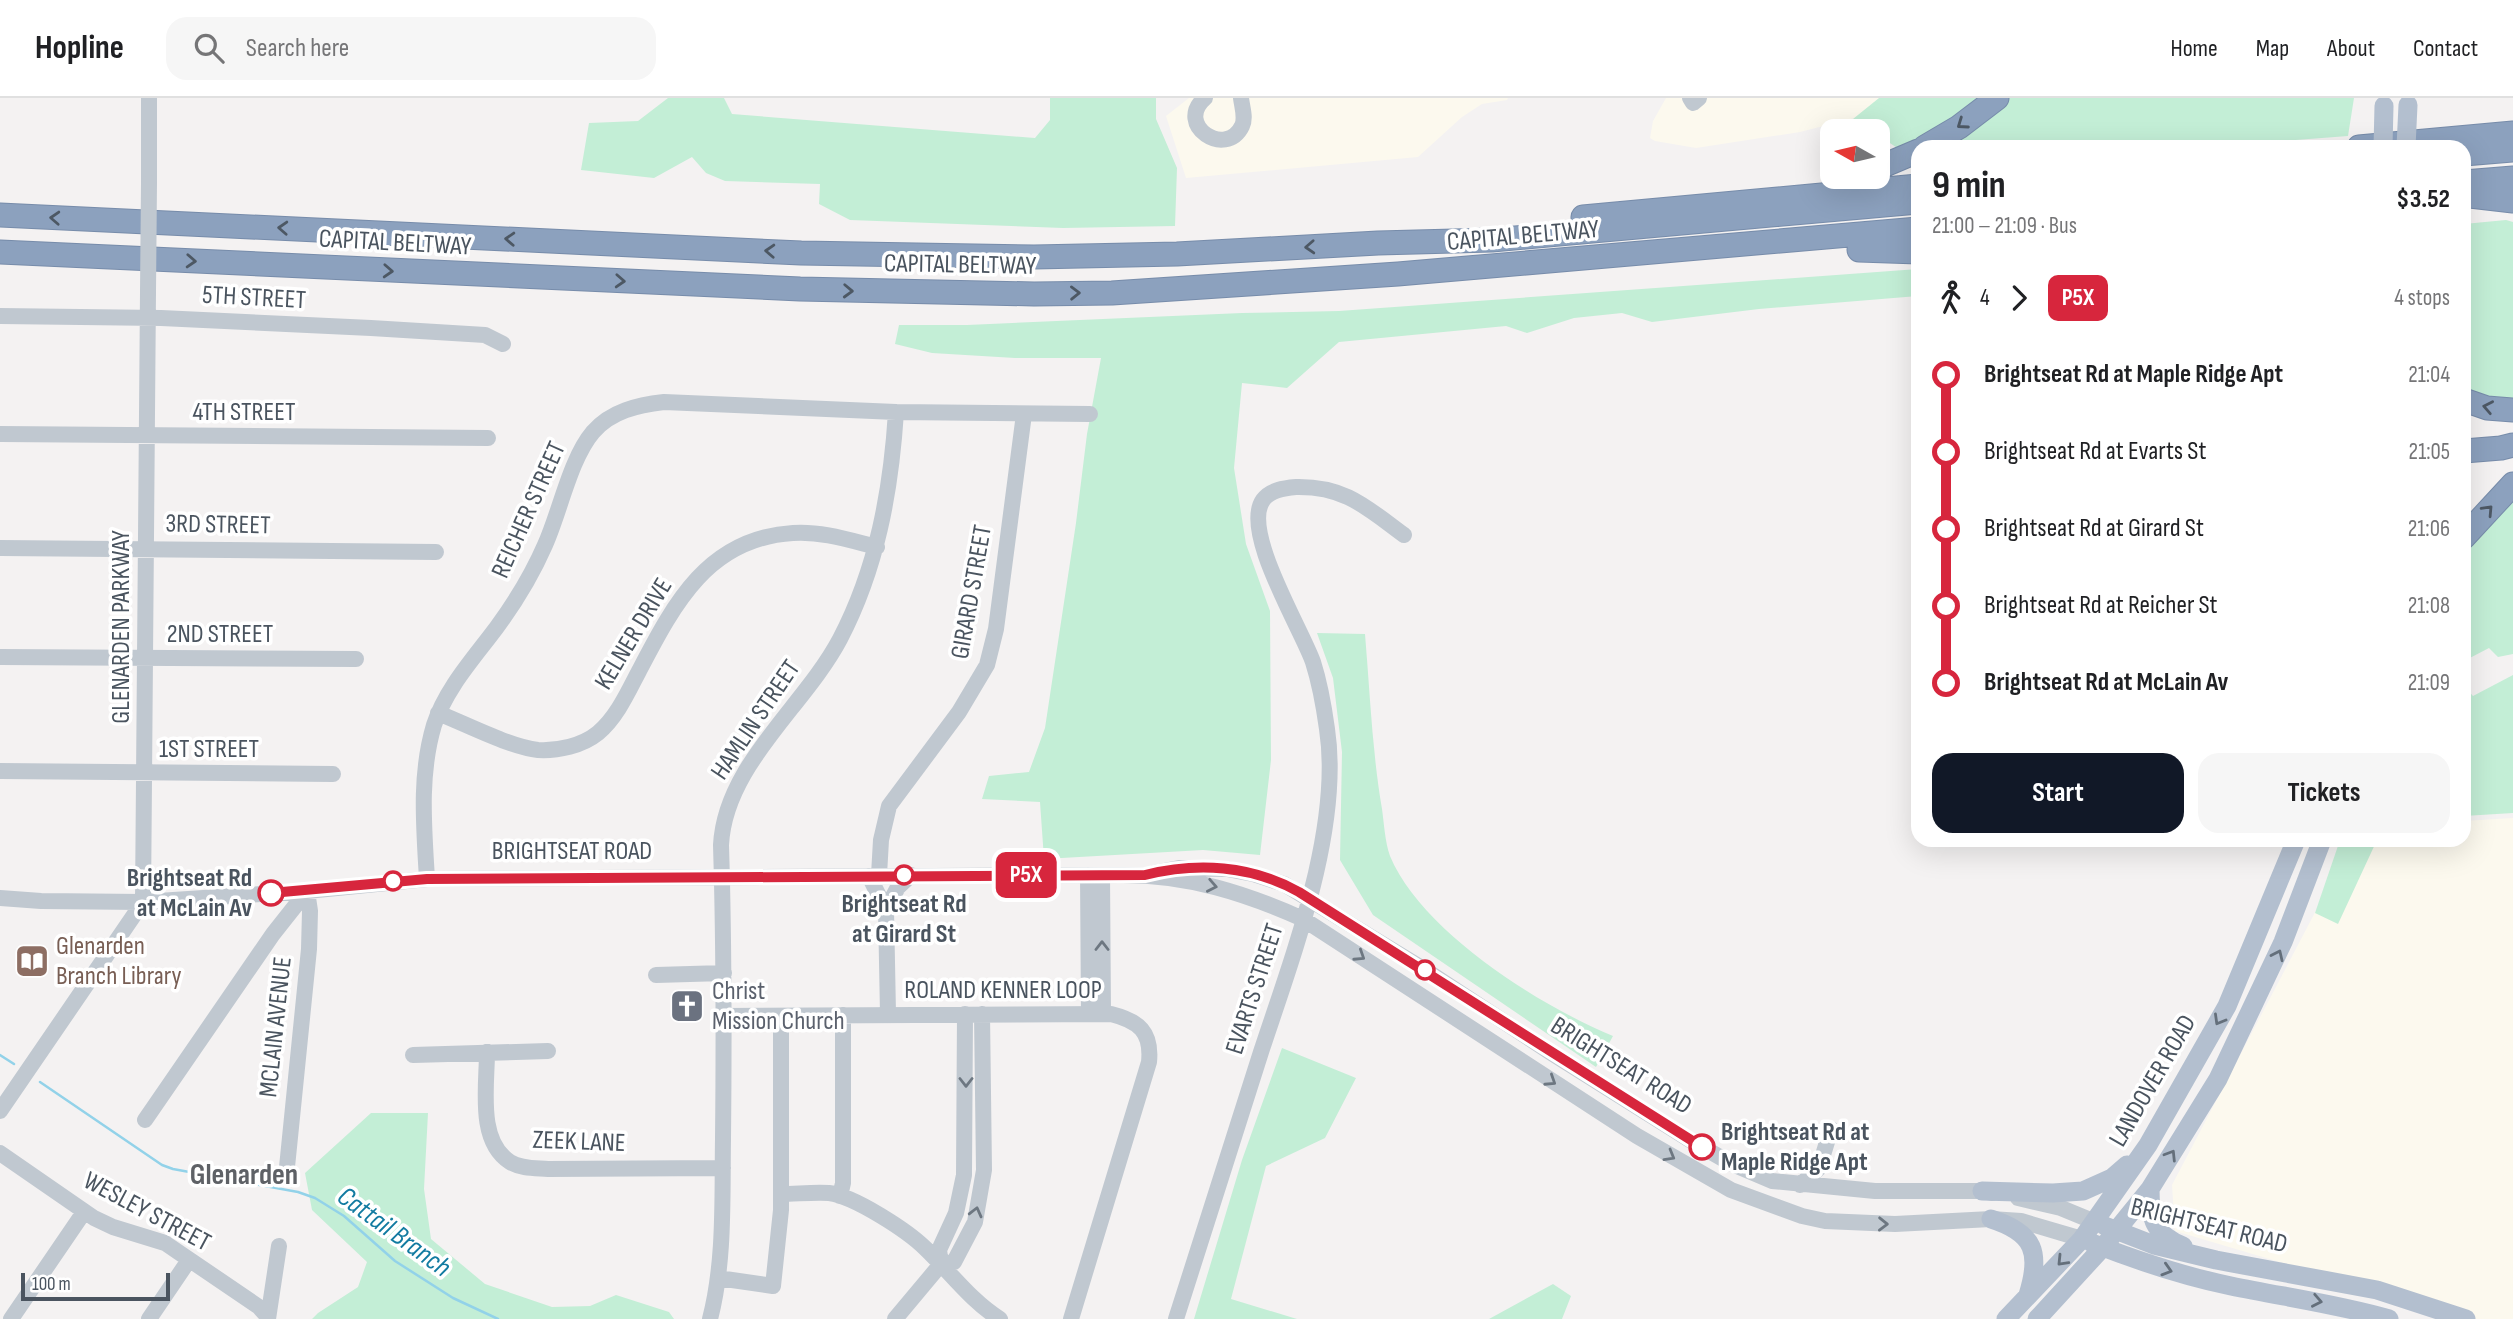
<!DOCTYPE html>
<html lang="en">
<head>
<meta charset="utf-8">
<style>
  :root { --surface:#fff; --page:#f6f6f6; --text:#202124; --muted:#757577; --line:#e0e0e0; --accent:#111827 }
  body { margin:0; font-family:"Sofia Sans Condensed",sans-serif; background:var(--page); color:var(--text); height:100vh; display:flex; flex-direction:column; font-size:26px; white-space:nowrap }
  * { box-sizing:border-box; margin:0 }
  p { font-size:23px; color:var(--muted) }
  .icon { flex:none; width:38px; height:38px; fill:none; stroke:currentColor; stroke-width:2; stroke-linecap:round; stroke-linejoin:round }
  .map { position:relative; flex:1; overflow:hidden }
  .drawer { position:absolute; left:1911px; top:42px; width:560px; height:707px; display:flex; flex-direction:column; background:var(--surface); border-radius:21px; box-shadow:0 7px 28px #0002 }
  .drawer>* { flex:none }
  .badge { padding:0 14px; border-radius:10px; font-size:24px; line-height:46px }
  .needle { width:46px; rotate:278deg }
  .controls { position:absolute; left:1820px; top:21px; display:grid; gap:14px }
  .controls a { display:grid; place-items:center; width:70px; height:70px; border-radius:14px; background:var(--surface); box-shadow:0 7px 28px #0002; font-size:35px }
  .scale { position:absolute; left:21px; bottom:18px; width:149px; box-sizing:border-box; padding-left:7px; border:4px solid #4a545f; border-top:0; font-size:19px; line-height:24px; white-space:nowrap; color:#4a545f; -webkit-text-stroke:5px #fff; paint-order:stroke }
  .map>.badge { position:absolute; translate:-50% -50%; box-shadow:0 0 0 4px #fff }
  .legs { display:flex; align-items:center; gap:10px; height:77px; padding:0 21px; font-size:23px }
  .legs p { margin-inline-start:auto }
  .overview { display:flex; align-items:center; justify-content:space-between; height:119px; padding:0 21px }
  h1 { font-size:38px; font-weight:700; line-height:52px }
  .cta { display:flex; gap:14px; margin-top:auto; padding:14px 21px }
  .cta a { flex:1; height:80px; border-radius:21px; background:var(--accent); color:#fff; font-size:28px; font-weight:700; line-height:80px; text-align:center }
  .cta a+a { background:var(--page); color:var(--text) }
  ul { padding:0 21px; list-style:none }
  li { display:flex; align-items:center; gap:24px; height:77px; font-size:26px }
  li i { display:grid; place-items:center; width:10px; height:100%; margin:0 9px; background:currentColor }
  li i::after { content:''; width:18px; height:18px; margin:-9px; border:5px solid; border-radius:50%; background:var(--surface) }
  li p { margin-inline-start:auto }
  li:first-child i { background:linear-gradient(#0000 50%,currentColor 0) }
  li:last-child i { background:linear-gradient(currentColor 50%,#0000 0) }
  header { display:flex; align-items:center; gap:42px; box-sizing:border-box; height:98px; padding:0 35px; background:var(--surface); border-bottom:2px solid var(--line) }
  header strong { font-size:33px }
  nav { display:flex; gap:38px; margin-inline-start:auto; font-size:24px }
  .search { width:490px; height:63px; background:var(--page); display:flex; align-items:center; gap:18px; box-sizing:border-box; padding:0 24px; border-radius:21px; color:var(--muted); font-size:26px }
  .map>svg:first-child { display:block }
  .commercial { fill:#fcf9ee }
  .green { fill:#c3eed6 }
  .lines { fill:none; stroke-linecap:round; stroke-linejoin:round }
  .stream { stroke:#92d2e9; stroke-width:2.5 }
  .highway-casing { stroke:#778caa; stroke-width:25 }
  .minor { stroke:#c0c8d0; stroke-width:16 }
  .major { stroke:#b3bfcf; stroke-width:19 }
  .highway { stroke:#8ca1be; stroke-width:23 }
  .minor-bridge { stroke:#c0c8d0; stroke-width:16 }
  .major-bridge { stroke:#b3bfcf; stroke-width:19 }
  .oneway { stroke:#4d5864 }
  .oneway2 { stroke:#6d7781 }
  .oneway3 { stroke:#646f7b }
  .line-1-casing { stroke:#fff; stroke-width:16 }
  .line-1 { stroke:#d7263d; stroke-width:10 }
  .stop-1-dot { fill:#fff; stroke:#d7263d; stroke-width:3.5 }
  .labels { text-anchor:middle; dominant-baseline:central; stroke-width:7; stroke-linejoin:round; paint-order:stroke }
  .street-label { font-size:26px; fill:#4a545f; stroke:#fff }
  .stop-label { font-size:26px; font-weight:bold; fill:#4a545f; stroke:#fff; text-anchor:end }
  .education-label { font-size:26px; fill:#785e54; stroke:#fff; text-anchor:start }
  .worship-label { font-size:26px; fill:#5b616d; stroke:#fff; text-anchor:start }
  .water-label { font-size:28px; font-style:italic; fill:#127ba1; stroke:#fff }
  .quarter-label { font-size:30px; font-weight:bold; fill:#5e6166; stroke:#fff }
</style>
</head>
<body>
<header>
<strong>Hopline</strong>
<div class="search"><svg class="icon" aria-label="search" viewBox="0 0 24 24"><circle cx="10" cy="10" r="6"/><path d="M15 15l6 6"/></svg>Search here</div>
<nav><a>Home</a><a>Map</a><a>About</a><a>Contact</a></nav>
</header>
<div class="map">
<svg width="2513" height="1221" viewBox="0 0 2513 1221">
  <rect width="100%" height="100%" fill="#f4f2f2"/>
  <path class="commercial" d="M1189,0H1508L1507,2L1482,6L1462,19L1418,59L1186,80L1166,18Z
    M1666,0H1889L1866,17L1800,34L1696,50L1655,43L1650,40L1653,23Z
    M2513,720V1221H2472L2175,1133L2172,1087L2353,742H2464V723Z"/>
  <path class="green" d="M668,0H724L732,16L1035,40L1050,22V0H1156V21L1177,70L1175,128L1063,130L850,122L819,106L820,86L725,83L706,75L692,59L654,80L581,72L589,25L638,23Z
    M1879,0H2354L2348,38L2201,49H1918V64L1878,37V33H1872L1853,21Z
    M2506,122L2513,124V301C2499,304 2476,296 2464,288V126Z
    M1918,171V198L1759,211L1652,224L1622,215L1574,220L1527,235L1506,228L1339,244L1287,290L1242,285L1234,370L1246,446L1270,513L1271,662L1260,757L1203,752L1044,761L1040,704L982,701L989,678L1029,674L1045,630L1076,425L1087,336L1101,260H1015L932,255L895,246L899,227H967L1242,215L1339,213Z
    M2513,400V556L2498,559L2489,550L2464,563V454Z
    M1317,535L1365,536C1370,594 1372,653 1382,711C1384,725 1385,744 1390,758C1421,833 1540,908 1613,938L1596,969L1373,817L1340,762L1342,654L1333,580Z
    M2513,577V715L2464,718V588L2473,598Z
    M2340,742H2377L2338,826L2315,815Z
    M1282,950L1356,980L1325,1040L1266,1068L1231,1201L1297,1221H1194L1242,1062Z
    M371,1015H428L424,1091L431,1141L485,1186L552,1209L590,1208L616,1197L669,1214L674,1221H312L318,1215L358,1189L367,1164L312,1112L305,1075Z
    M1553,1186L1571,1198L1562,1221H1489Z"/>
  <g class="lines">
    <path class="stream" d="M0,957L14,966
      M40,984L162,1067L173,1071L298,1094L315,1100L344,1118L395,1163L453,1200L498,1221"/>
    <g class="highway-casing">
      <path id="highway" d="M1925,49L1959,29L1997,0
        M2359,49L2513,35
        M2464,56L2513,52
        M1878,70L1918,53
        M2464,84L2513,80
        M2470,98L2513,103
        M0,117L801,155L1034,159L1177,156L1378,145L1492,142L1918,104
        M1583,119L1918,88
        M1859,152L1918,154
        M0,154L800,191L1034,196L1112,195L1398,176L1918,131
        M2464,302L2487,310L2513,312
        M2464,353L2501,350L2513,347
        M2464,439L2513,386"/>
    </g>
    <path class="minor" d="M1205,0C1174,27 1226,61 1242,28C1246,20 1242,9 1241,0
      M1690,0L1693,5L1699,0
      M149,85V0
      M0,218L161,220L371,230L485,237L503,246
      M0,336L488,340
      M0,450L436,454
      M0,559L356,561
      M438,615C466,626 510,649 538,652C558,653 582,648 598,635C617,619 628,594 639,573C674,506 708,440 793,435C821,433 849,442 877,449
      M0,673L333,676
      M1154,775L1179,770L1227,771L1253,776L1284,786L1425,872L1550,954L1690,1042L1732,1066L1772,1083L1875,1093H1982L1992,1095
      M879,777L881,742L889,708L959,614L987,567L996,531L1024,316
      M1088,777L1089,916
      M1102,777L1103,916
      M869,778L886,812
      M427,781C424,729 419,677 434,627C446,590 474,560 497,529C516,503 532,477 545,447C560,414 570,361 593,334C611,313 638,307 664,304L896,314L1090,316
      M0,800L41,803L143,804L307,793L427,781L1123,777C1188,777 1245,795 1303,821L1637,1038L1731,1092L1802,1118L1825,1123L1895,1126L1991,1121L2021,1123L2082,1141
      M656,877L724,875
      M888,916L886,812L898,789L911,777
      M724,918L1111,916C1139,923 1152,934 1149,964L1071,1221
      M487,954C487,988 477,1043 510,1064C521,1071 536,1070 548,1071L723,1070
      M413,957L548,953
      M0,1013L143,804L148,194
      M145,1022L273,836L307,793
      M0,1055L94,1120L113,1129L165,1145L259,1209L268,1219
      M287,1069L309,851L310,813L307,793
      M1800,1087L1819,1070L1831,1031
      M781,1096C796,1096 813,1094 829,1095C854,1098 908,1133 926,1151C950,1174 972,1204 1000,1221
      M840,1098L843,1085V917
      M2018,1100L2061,1110L2095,1124
      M941,1166L939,1152L956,1115L964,1077L965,916
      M718,1180L773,1188L781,1112V918
      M11,1221L84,1114
      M149,1221L189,1162
      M268,1221L279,1148
      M710,1221C725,1163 722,1100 723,1041C724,943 724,845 721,747C725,667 804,609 840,541C877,470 891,393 896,314
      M895,1221L941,1166L954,1164L975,1124L984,1072L982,916
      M1176,1221C1204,1132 1232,1043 1261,954C1292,860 1342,730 1327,631C1324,609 1320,586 1313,564C1301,530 1241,433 1263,402C1270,392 1284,390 1296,389C1345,388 1366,409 1404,437"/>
    <path class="major" d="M2150,1091C2150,1120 2153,1136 2183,1148
      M1982,1093L2053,1095L2083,1093L2112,1080L2127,1067
      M1991,1121C2035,1135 2041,1155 2028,1197
      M2105,1128L2154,1147L2216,1162L2377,1192L2466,1221
      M2092,1145C2138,1163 2183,1178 2231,1188C2284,1199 2337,1206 2389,1221
      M2006,1221L2082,1141L2148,1047L2227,908L2296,742
      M2037,1221L2103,1149L2150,1091L2218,981L2283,844L2322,742"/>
    <use href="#highway" class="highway"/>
    <path class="minor-bridge" d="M148,194L149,85"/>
    <path class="major-bridge" d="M2383,49L2384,8
      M2406,49L2408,7"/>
  </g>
  <defs><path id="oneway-chevron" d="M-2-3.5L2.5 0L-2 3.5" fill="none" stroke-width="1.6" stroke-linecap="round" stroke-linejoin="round" transform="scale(1.75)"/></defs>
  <g class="oneway">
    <use href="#oneway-chevron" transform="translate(1962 26) rotate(145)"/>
    <use href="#oneway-chevron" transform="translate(55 120) rotate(-177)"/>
    <use href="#oneway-chevron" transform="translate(283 130) rotate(-177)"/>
    <use href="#oneway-chevron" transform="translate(510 141) rotate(-177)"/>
    <use href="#oneway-chevron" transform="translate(1310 149) rotate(177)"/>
    <use href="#oneway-chevron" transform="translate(770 153) rotate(-177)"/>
    <use href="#oneway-chevron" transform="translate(191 163) rotate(3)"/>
    <use href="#oneway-chevron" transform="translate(388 173) rotate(3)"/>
    <use href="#oneway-chevron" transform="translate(620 183) rotate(3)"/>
    <use href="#oneway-chevron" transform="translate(848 193) rotate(2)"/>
    <use href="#oneway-chevron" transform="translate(1075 195) rotate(-1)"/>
    <use href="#oneway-chevron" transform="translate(2488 309) rotate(-169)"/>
    <use href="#oneway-chevron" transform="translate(2488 412) rotate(-47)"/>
  </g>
  <g class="oneway2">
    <use href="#oneway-chevron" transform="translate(1212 788) rotate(11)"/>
    <use href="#oneway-chevron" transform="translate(1102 848) rotate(-90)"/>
    <use href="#oneway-chevron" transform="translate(1360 858) rotate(33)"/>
    <use href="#oneway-chevron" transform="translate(1551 983) rotate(33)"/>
    <use href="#oneway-chevron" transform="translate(966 984) rotate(90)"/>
    <use href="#oneway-chevron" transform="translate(1670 1058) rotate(30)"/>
    <use href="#oneway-chevron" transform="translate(976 1114) rotate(-76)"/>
    <use href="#oneway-chevron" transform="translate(1883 1126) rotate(1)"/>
  </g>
  <g class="oneway3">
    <use href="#oneway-chevron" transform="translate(2278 857) rotate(-65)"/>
    <use href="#oneway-chevron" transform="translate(2219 922) rotate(120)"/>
    <use href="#oneway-chevron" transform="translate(2171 1057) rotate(-58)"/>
    <use href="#oneway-chevron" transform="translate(2062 1163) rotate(134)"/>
    <use href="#oneway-chevron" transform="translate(2167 1172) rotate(17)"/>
    <use href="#oneway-chevron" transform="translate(2317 1203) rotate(11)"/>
  </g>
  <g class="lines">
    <g class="line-1-casing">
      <path id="line-1" d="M271,795L427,781L1145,777C1197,764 1251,767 1299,794L1702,1049"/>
    </g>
    <use href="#line-1" class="line-1"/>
  </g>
  <defs>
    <g id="library-square" transform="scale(1.75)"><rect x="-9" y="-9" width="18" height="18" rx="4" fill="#8d6e63" stroke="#fff"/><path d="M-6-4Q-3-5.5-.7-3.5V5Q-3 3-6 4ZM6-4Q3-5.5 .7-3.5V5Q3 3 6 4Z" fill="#fff"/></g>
    <g id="church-square" transform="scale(1.75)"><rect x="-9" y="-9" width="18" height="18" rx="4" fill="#6b7280" stroke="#fff"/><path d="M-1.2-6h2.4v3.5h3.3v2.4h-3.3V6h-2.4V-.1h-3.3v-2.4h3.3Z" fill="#fff"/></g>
  </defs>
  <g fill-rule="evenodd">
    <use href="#library-square" x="32" y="863"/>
    <use href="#church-square" x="687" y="908"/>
  </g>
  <g class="stop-1-dot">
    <circle cx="904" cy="777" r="9"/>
    <circle cx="393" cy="783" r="9"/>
    <circle cx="271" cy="795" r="12"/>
    <circle cx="1425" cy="872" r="9"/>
    <circle cx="1702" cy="1049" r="12"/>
  </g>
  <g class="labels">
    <g class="street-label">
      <text transform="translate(1523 138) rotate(-5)">CAPITAL BELTWAY</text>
      <text transform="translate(395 145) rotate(3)">CAPITAL BELTWAY</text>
      <text transform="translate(960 167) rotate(1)">CAPITAL BELTWAY</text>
      <text transform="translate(254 200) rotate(3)">5TH STREET</text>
      <text x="244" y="314">4TH STREET</text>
      <text transform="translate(529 412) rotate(-66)">REICHER STREET</text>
      <text transform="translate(218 427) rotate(1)">3RD STREET</text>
      <text transform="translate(972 494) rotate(-80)">GIRARD STREET</text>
      <text transform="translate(121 529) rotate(-90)">GLENARDEN PARKWAY</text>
      <text x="220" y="536">2ND STREET</text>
      <text transform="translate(634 536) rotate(-59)">KELNER DRIVE</text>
      <text transform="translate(756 622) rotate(-56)">HAMLIN STREET</text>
      <text x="209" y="651">1ST STREET</text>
      <text x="572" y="753">BRIGHTSEAT ROAD</text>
      <text transform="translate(1255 891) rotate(-72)">EVARTS STREET</text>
      <text x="1003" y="892">ROLAND KENNER LOOP</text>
      <text transform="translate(276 929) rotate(-84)">MCLAIN AVENUE</text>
      <text transform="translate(1621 968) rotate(32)">BRIGHTSEAT ROAD</text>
      <text transform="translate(2153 983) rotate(-60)">LANDOVER ROAD</text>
      <text transform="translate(579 1044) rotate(2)">ZEEK LANE</text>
      <text transform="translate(147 1114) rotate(28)">WESLEY STREET</text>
      <text transform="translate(2209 1128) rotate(14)">BRIGHTSEAT ROAD</text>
    </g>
    <g class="stop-label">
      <text x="252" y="780">Brightseat Rd<tspan x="252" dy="30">at McLain Av</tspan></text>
      <text x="904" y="806" text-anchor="middle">Brightseat Rd<tspan x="904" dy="30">at Girard St</tspan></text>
      <text x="1721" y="1034" text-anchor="start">Brightseat Rd at<tspan x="1721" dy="30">Maple Ridge Apt</tspan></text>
    </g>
    <g class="education-label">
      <text x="56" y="848">Glenarden<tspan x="56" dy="30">Branch Library</tspan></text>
    </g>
    <g class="worship-label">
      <text x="712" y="893">Christ<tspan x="712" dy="30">Mission Church</tspan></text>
    </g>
    <g class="water-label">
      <text transform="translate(394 1134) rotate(36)">Cattail Branch</text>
    </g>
    <g class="quarter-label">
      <text x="244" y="1077">Glenarden</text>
    </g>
  </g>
</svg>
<div class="controls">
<a><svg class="needle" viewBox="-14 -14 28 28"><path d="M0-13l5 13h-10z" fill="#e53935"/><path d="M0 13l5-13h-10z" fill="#757577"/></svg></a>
</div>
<div class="scale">100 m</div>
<b class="badge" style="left:1026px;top:777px;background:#d7263d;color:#fff">P5X</b>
<section class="drawer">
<div class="overview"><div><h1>9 min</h1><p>21:00 – 21:09 · Bus</p></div><b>$3.52</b></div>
<div class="legs"><svg class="icon" aria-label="walk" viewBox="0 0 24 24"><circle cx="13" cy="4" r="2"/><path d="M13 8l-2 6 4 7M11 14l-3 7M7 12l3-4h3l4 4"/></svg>4<svg class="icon" aria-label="forward" viewBox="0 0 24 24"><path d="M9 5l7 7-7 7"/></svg><b class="badge" style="background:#d7263d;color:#fff">P5X</b><p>4 stops</p></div>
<ul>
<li><i style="color:#d7263d"></i><b>Brightseat Rd at Maple Ridge Apt</b><p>21:04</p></li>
<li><i style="color:#d7263d"></i><span>Brightseat Rd at Evarts St</span><p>21:05</p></li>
<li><i style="color:#d7263d"></i><span>Brightseat Rd at Girard St</span><p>21:06</p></li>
<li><i style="color:#d7263d"></i><span>Brightseat Rd at Reicher St</span><p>21:08</p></li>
<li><i style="color:#d7263d"></i><b>Brightseat Rd at McLain Av</b><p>21:09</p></li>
</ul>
<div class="cta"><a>Start</a><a>Tickets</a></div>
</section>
</div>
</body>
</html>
